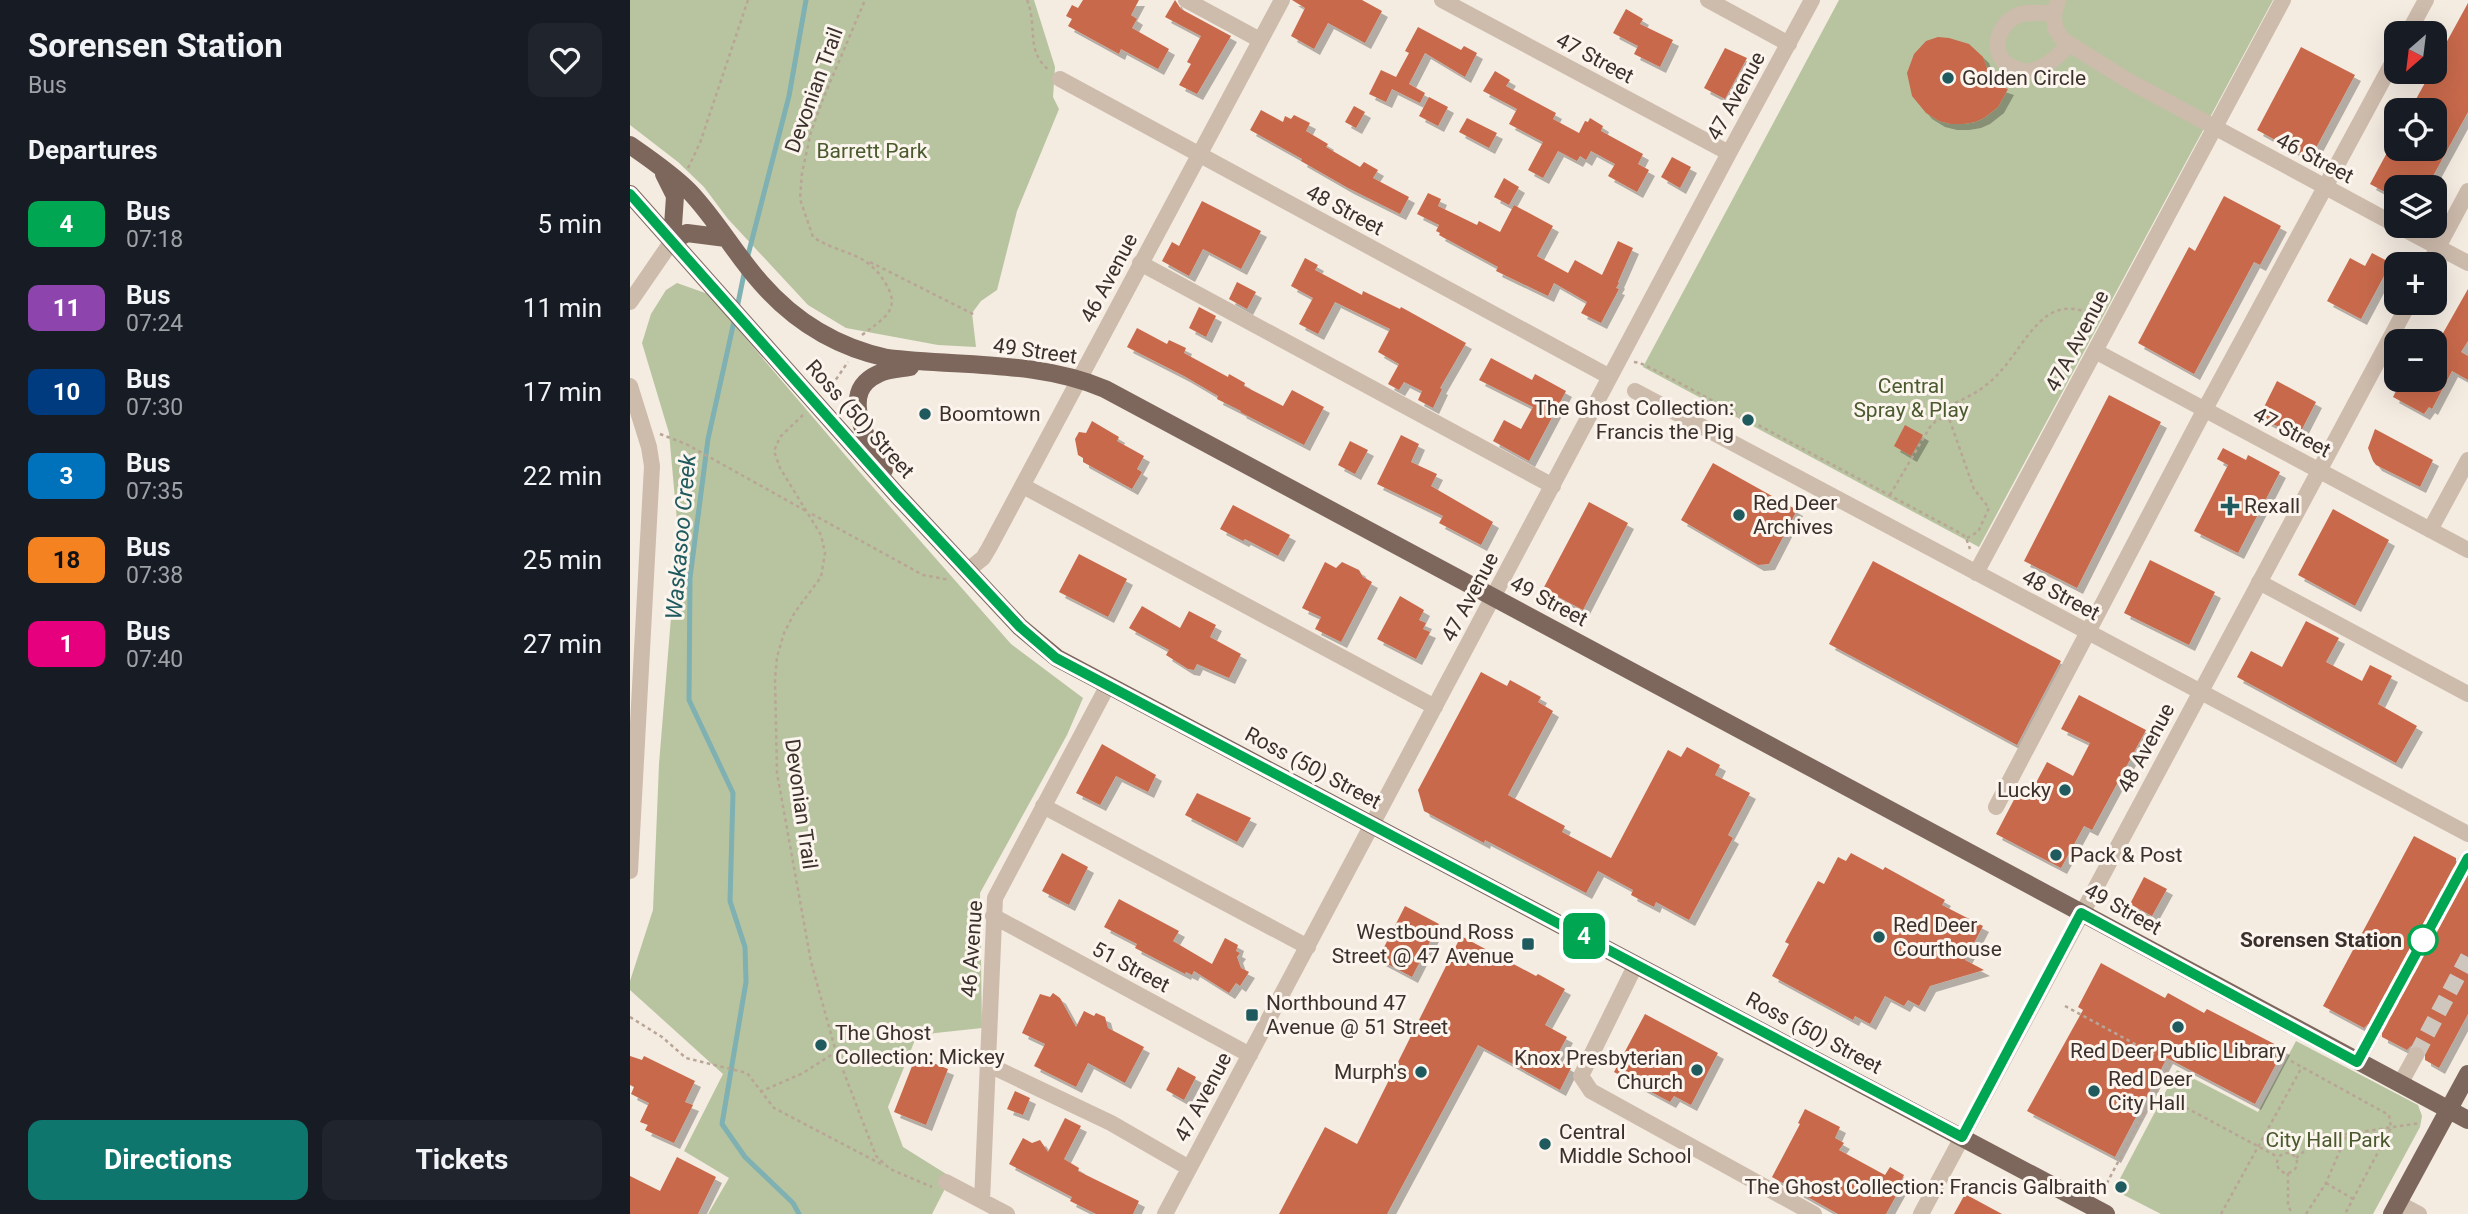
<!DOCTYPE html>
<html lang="en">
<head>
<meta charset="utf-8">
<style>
  :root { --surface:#171b24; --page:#20242c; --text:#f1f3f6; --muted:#9ea1a6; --accent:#0f766e }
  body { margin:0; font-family:Roboto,sans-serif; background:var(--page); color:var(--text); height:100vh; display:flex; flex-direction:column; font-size:26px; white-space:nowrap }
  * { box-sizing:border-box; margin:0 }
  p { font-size:23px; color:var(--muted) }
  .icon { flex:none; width:38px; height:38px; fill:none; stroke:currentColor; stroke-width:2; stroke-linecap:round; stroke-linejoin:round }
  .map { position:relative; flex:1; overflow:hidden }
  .details { display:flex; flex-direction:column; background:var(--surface); width:630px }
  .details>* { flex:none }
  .badge { padding:0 14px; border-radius:10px; font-size:24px; line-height:46px }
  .needle { width:46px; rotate:208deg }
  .fabs { position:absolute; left:1754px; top:21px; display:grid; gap:14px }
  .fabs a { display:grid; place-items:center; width:63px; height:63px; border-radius:14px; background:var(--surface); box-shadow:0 7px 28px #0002; font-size:35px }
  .map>.badge { position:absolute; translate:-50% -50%; box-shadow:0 0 0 4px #fff }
  h2 { padding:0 28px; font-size:26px; line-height:63px }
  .round { display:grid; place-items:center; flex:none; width:74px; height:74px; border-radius:14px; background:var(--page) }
  .headline { display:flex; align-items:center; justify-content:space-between; height:119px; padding:0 28px }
  h1 { font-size:33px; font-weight:700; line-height:52px }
  .primary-button { display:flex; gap:14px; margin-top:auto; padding:14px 28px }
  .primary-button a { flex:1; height:80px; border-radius:14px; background:var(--accent); color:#fff; font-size:28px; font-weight:700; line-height:80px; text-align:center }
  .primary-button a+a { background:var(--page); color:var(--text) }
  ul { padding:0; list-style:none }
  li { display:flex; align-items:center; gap:21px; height:84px; padding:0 28px }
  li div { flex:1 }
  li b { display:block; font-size:26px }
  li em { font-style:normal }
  li .badge { min-width:77px; font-weight:700; text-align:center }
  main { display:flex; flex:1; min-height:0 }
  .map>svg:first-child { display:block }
  .green { fill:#b8c4a0 }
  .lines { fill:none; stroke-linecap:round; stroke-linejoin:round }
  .stream { stroke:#7fb0b2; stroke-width:5 }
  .building { fill:#c8694b; filter:url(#shadow) }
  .minor-tunnel { stroke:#cfc6bd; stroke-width:16; stroke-dasharray:16 8; stroke-linecap:butt }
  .path { stroke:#b9a596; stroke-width:2.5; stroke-dasharray:3.5 3.5; stroke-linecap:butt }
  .minor { stroke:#cdbbac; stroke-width:16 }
  .major { stroke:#7d675c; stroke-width:18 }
  .line-casing { stroke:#fff; stroke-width:16 }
  .line { stroke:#00a651; stroke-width:10 }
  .poi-dot { fill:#1f5a5e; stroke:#fbf5ee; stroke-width:2.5 }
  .stop-dot { fill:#fff; stroke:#00a651; stroke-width:3.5 }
  .labels { text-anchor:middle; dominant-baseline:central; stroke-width:6; stroke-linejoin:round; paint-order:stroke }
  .street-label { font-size:21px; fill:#3b302b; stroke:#fbf5ee }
  .poi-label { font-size:21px; fill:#3b302b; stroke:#fbf5ee; text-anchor:start }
  .park-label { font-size:21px; fill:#4a5a2e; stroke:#fbf5ee }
  .stop-label { font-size:21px; font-weight:bold; fill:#3b302b; stroke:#fbf5ee; text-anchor:end }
  .water-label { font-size:23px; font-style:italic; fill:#1f5a5e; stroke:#fbf5ee }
</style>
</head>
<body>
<main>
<section class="details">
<div class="headline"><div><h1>Sorensen Station</h1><p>Bus</p></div><a class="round"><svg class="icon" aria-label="heart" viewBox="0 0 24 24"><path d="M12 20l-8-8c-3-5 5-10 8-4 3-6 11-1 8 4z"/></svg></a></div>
<h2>Departures</h2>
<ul>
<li><span class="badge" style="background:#00a651;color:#fff">4</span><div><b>Bus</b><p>07:18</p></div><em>5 min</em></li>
<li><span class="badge" style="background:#8e44ad;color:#fff">11</span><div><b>Bus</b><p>07:24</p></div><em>11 min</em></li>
<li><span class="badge" style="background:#003b80;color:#fff">10</span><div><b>Bus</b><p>07:30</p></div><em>17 min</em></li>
<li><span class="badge" style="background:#0072bc;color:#fff">3</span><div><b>Bus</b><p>07:35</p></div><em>22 min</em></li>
<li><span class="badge" style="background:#f58220;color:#111">18</span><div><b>Bus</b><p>07:38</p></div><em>25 min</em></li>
<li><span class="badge" style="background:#e6007e;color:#fff">1</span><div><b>Bus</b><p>07:40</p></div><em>27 min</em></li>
</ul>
<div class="primary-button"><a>Directions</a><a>Tickets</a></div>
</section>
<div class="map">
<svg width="1838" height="1214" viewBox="0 0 1838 1214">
  <defs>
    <filter id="shadow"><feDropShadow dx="6" dy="6" stdDeviation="0" flood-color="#0004"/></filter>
  </defs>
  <rect width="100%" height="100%" fill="#f4ebe1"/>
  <path class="green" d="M0,0H404L425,67L423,97L429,109L387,211L367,290L351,301L342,313L346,347L308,345L216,328L178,305L98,219L74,187L48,162L0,125Z
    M1209,0H1643L1349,547L1013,367Z
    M47,283L78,294L227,469L381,644L453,698L437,735L350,893L352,1028L287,1035L258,1107L273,1147L321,1177L302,1214H78L99,1178L54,1151L93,1074L0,990V981L23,910L29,764L48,532L39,433L12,343L21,314L36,290Z
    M1666,1041L1788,1105L1792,1116L1790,1127L1743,1214H1531L1484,1190L1547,1070L1628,1112Z"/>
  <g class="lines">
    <path class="stream" d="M117,259L159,96L176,0
      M107,308L115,269
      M105,317L78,439L60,578L59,700L103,793L100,901L115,947L116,982L92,1124L115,1157L163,1203L169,1214"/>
  </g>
  <path class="building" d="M453,0H509L501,15L507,19L502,28L539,49L528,69L491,49L489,54L438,26L442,19L436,16L442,5L448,8Z
    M545,0L551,9L601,36L567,94L549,85L561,64L557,62L571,36L535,17Z
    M662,0H732L752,11L735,43L698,23L684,49L661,36L675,8Z
    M1838,3V112L1797,187H1766V198L1740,184L1759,149H1804V110H1780L1801,72H1804V65Z
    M996,9L1013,19L1010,24L1043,40L1030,67L1004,54L1008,46L983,33Z
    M788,27L831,50L834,46L847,53L835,77L795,53L779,84L795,93L790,103L762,89L756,102L739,94L751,70L766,77L779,53L775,51Z
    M1308,37L1319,38L1339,44L1353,57L1359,74L1357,82L1378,89L1368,107L1354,118L1345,122L1333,124H1321L1309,121L1296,113L1282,96L1277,73L1284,54L1296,41Z
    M1671,47L1725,75L1680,159L1627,130Z
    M1095,48L1117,58L1095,99L1074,88Z
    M865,71L880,80L876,86L926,113L923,119L949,133L955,121L958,122L960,118L973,126L971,131L1013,154L1008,164L1019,170L1007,192L978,176L985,164L961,151L956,160L950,156L947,161L928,151L913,178L898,170L913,142L879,124L887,109L853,91Z
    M799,97L818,107L808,126L789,116Z
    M724,106L735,112L726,128L715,122Z
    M631,110L653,122L655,116L661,119L664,115L680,123L676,131L698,144L696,147L730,167L734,162L748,170L743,178L779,197L770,214L718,188L671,161L672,159L620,130Z
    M837,118L867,133L859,148L829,132Z
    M1042,157L1061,167L1050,188L1031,177Z
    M874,178L889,187L879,205L864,197Z
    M798,193L811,199L808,206L847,225L849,221L870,232L884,205L923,226L907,256L938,273L945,260L972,275L988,241L1003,248L988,282L989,283L986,288L989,289L971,323L951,313L957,302L924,283L918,296L866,271L868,267L809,235L810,233L806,231L809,225L787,214Z
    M1594,196L1651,226L1630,265L1624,262L1564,374L1508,343L1559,247L1565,251Z
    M572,201L631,231L611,269L573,249L559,276L532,261L542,242L549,246Z
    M1742,253L1761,263L1731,319L1697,301L1720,258L1735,266Z
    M675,258L688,265L685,270L732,295L733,291L770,309L771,307L836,343L810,388L812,389L803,408L788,400L792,391L774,382L769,390L758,384L769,364L748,352L760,329L705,302L688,334L669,324L683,298L661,286Z
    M607,282L626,292L617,309L599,299Z
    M1838,289V341L1831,352L1838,356V380L1822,371L1802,409L1799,407L1794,414L1763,397L1767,389L1766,388L1770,380H1804V349Z
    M569,307L586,316L576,337L559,328Z
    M507,328L537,344L539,340L556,348L554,353L598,377L599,374L615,383L614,386L653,406L662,390L694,407L674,445L610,412L611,411L587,399L588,396L554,376L497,347Z
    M861,358L902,380L905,374L936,391L899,461L863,441L874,420L891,429L903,407L849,380Z
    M1647,381L1686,402L1668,437L1629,417Z
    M1479,395L1531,422L1447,588L1394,561Z
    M462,421L489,437L487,441L514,456L507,469L512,472L502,489L453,462V458L448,455L445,439L449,432L456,433Z
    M1275,425L1293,435L1281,456L1264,446Z
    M1745,429L1803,460L1790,487L1746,465L1743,461L1738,448Z
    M771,435L789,444L781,462L807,474L801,486L863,522L851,545L809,523L813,516L747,484Z
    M720,441L738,450L725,474L708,465Z
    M1593,448L1616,460L1618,455L1650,472L1608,553L1564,531L1598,465L1587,459Z
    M1083,463L1167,510L1139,564L1128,565L1051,520Z
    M959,502L998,523L953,610L913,589Z
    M603,505L660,535L648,556L615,539L613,541L590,529Z
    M1703,509L1759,540L1725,606L1668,575Z
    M449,554L497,579L478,617L429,592Z
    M1520,560L1585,592L1559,645L1494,613Z
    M1243,561L1431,661L1387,745L1199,644Z
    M695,562L706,568L712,562L729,570L733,577L742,582L711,642L685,629L691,617L672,608Z
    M770,596L794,610L789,620L796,623L793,629L800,632L786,659L747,639Z
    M512,606L550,628L559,611L586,625L580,637L611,654L599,678L567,664L564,670L558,669L536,655L539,650L499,628Z
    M1676,621L1709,638L1696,662L1732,681L1740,665L1762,676L1748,704L1787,726L1766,763L1607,677L1621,651L1652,667Z
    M851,672L877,686L880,680L911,697L908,702L923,711L878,795L935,826L932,832L981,858L1038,750L1051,757L1057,747L1090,765L1085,775L1120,793L1098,835L1103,838L1059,920L1026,902L1024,907L1001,895L1003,890L968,871L956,893L855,840L854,843L794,811L788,790Z
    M1449,695L1516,730L1462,830L1454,826L1431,868L1366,834L1388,792L1399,796L1417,762L1443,776L1460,743L1431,729Z
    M472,744L526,775L518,792L486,776L470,805L446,793Z
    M567,793L621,818L607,842L555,815Z
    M1784,836L1826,858V869L1830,872L1838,873V1014L1809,1068L1795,1060V1050L1790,1046H1781L1777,1050L1752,1037V1028L1747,1024H1738L1734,1028L1693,1006Z
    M432,853L458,867L439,905L412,891Z
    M1221,853L1253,870L1255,867L1315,900L1312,905L1353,926L1335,960L1354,970L1300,986L1289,1006L1278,1000L1274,1006L1255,996L1240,1024L1225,1016L1223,1020L1142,976L1159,944L1155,942L1188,881L1194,884L1208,857L1216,861Z
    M1514,877L1537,889L1522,916L1500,904Z
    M489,899L549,931L543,941L582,964L595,938L608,945L606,951L610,953L607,957L611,968L619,972L610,986L606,983L599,993L564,971L562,975L556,972L555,974L505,948L507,944L474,927Z
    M775,906L809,924L782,977L748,959Z
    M831,936L906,976L908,974L935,989L915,1025L937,1037L925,1059L941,1068L930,1090L848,1045L757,1214H649L695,1127L727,1144Z
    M1471,963L1535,998L1538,993L1574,1013L1577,1009L1654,1049L1625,1104L1537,1058L1485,1157L1397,1111L1453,1010L1448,1007Z
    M423,993L430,998L446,1027L454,1011L464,1016L466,1013L475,1017L478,1028L514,1047L495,1083L458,1063L446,1087L404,1066L415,1044L392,1033L410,994L420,997Z
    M1015,1014L1088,1053L1061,1105L1044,1096L1040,1102L984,1072Z
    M0,1056L12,1060L14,1056L65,1081L55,1102L63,1105L44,1143L15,1130L18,1125L10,1122L19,1103L1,1094L4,1087L0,1085Z
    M286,1056L318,1069L296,1125L264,1112Z
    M548,1067L566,1077L554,1100L536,1090Z
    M385,1091L400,1098L393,1115L377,1109Z
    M1175,1109L1210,1127L1205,1138L1214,1143L1209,1150L1255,1175L1260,1167L1274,1175L1270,1183L1272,1185L1256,1214H1208L1142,1177L1170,1124L1168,1123Z
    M435,1118L451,1126L434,1159L449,1168L448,1171L509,1201L503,1214H466L440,1201L442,1197L379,1164L393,1138L402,1143L410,1140L418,1152Z
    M47,1157L86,1177L68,1214H0V1176L30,1191Z
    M1335,1194L1372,1214H1324Z"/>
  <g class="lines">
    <path class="minor-tunnel" d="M1743,1033L1835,863
      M1786,1055L1838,957"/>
    <path class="path" d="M397,0C408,26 395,51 419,70
      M58,168L70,143L118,0
      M240,262L345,315
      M232,335C252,319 272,311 256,284C236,250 212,256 183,237L170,199L172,173L181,132L193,99L235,0
      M1004,362L1010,363L1031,373L1332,534L1336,538L1340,549
      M198,391L218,362
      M173,415L150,437L144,451L150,468L191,535L195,553L191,577L165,612L154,633L147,657L145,679L147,773L181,962L206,1052L246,1156L260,1169L302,1187
      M30,434L56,444L176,511
      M1260,495L1300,427L1306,421L1318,416
      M182,514L293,575L320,580
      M1337,538L1348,532L1359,508L1344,489L1315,407C1336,399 1355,389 1370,372C1398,341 1416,288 1466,317
      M1435,1006L1540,1063L1477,1183
      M0,1017L32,1037L56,1058L117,1073L144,1108L251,1164
      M1661,1061L1759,1115L1761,1128L1715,1214
      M1525,1091L1648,1157
      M130,1092L173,1073L206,1052
      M1647 1163a10 10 0 1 1 20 0a10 10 0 1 1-20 0Z
      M1666,1158L1690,1138L1790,1123
      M1658,1173V1205L1662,1214
      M1696,1183L1723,1199
      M1591,1214L1672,1067
      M1676,1214L1696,1183L1717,1134"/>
    <path class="minor" d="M556,0L630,40
      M812,0L1099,153
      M1078,0L1159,44
      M1428,0L1424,14L1425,28L1433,40L1497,80L1766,225
      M1424,14C1413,13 1396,11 1386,16C1365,27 1359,58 1384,68C1389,70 1394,72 1399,71C1416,69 1429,55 1440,44
      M1778,33L1796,0
      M430,79L980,377
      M1768,226L1838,263
      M510,263L923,486
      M1799,264L1838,191
      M0,302L42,241
      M1465,351L1838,550
      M0,386L19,447L22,466L0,871
      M1005,391L1838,834
      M393,486L805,707
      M1800,530L1838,460
      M338,570L353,558L359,548L652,0
      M1346,573L1653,0
      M1629,582L1838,694
      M413,806L678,947
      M1366,807L1575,409L1766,56
      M1835,863L1838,858
      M363,916L620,1055
      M1006,964L951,1076L961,1091L1184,1214
      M1727,1062L1743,1033
      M357,1064L481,1123L559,1168
      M1770,1084L1786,1055
      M316,1182L377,1214
      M352,1201L365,898L478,685
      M1768,1203L1789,1214
      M535,1214L1099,153L1182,0
      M1291,1214L1779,303"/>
    <path class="major" d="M0,145C20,159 41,173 59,191C86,219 105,254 131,283C165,322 207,347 257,358C330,367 407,360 475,389L1838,1120
      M34,174L45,196L42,241
      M0,194L267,495L390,627L427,658L1476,1214
      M42,241L57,233L96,238
      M254,470C240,444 206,393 248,374C258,369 270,369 280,367
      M1762,1214L1838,1074"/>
  </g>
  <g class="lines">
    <g class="line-casing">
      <path id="line" d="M0,194L267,495L390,627L426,658L1332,1137L1451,913L1727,1062L1838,858"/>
    </g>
    <use href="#line" class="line"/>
  </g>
  <g class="poi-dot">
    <circle cx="1318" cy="78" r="7"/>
    <circle cx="295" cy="414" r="7"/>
    <circle cx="1118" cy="420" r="7"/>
    <path d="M1596.5 495.5h7v7h7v7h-7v7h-7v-7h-7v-7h7z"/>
    <circle cx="1109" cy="515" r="7"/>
    <circle cx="1435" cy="790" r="7"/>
    <circle cx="1426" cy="855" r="7"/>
    <circle cx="1249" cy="937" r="7"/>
    <rect x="891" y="937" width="14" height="14" rx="3.5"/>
    <rect x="615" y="1008" width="14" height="14" rx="3.5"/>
    <circle cx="1548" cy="1027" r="7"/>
    <circle cx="191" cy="1045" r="7"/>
    <circle cx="1067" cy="1070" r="7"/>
    <circle cx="791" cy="1072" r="7"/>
    <circle cx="1464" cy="1091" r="7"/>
    <circle cx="915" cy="1144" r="7"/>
    <circle cx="1491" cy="1187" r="7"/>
  </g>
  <circle class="stop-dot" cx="1793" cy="940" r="14"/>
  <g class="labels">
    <g class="street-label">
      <text transform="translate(965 58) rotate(28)">47 Street</text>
      <text transform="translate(184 90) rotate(-70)">Devonian Trail</text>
      <text transform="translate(1106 96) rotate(-61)">47 Avenue</text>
      <text transform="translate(1685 158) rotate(28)">46 Street</text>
      <text transform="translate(715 210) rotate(28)">48 Street</text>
      <text transform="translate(479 278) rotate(-62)">46 Avenue</text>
      <text transform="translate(1447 341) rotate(-62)">47A Avenue</text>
      <text transform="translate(405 351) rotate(8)">49 Street</text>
      <text transform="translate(230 419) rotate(48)">Ross (50) Street</text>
      <text transform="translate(1662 432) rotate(28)">47 Street</text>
      <text transform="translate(1431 595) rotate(28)">48 Street</text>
      <text transform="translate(840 597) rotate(-62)">47 Avenue</text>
      <text transform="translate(919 601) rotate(28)">49 Street</text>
      <text transform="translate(1516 748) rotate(-62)">48 Avenue</text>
      <text transform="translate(683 768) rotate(28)">Ross (50) Street</text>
      <text transform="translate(171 804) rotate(82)">Devonian Trail</text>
      <text transform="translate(1493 909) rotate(29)">49 Street</text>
      <text transform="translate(342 949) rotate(-86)">46 Avenue</text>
      <text transform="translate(501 967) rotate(28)">51 Street</text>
      <text transform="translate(1184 1033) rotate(28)">Ross (50) Street</text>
      <text transform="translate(573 1097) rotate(-62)">47 Avenue</text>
    </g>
    <g class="poi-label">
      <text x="1332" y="78">Golden Circle</text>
      <text x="1104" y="408" text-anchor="end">The Ghost Collection:<tspan x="1104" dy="24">Francis the Pig</tspan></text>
      <text x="309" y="414">Boomtown</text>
      <text x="1123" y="503">Red Deer<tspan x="1123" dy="24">Archives</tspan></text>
      <text x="1614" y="506">Rexall</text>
      <text x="1421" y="790" text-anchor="end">Lucky</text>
      <text x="1440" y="855">Pack &amp; Post</text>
      <text x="1263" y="925">Red Deer<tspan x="1263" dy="24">Courthouse</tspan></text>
      <text x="884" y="932" text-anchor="end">Westbound Ross<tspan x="884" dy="24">Street @ 47 Avenue</tspan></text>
      <text x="636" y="1003">Northbound 47<tspan x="636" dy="24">Avenue @ 51 Street</tspan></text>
      <text x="205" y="1033">The Ghost<tspan x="205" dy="24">Collection: Mickey</tspan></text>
      <text x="1548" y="1051" text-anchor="middle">Red Deer Public Library</text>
      <text x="1053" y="1058" text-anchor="end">Knox Presbyterian<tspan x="1053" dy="24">Church</tspan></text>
      <text x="777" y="1072" text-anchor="end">Murph's</text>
      <text x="1478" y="1079">Red Deer<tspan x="1478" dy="24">City Hall</tspan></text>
      <text x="929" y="1132">Central<tspan x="929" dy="24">Middle School</tspan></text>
      <text x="1477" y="1187" text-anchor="end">The Ghost Collection: Francis Galbraith</text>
    </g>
    <g class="park-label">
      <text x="242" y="151">Barrett Park</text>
      <text x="1281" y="386">Central<tspan x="1281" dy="24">Spray &amp; Play</tspan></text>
      <text x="1698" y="1140">City Hall Park</text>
    </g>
    <g class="stop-label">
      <text x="1772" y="940">Sorensen Station</text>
    </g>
    <g class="water-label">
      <text transform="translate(51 537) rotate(-85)">Waskasoo Creek</text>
    </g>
  </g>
</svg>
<div class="fabs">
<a><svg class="needle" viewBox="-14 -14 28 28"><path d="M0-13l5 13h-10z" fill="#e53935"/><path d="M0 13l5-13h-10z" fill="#9ea1a6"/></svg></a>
<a><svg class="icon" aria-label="locate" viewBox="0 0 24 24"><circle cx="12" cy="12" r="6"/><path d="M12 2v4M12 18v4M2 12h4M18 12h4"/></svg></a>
<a><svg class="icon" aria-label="layers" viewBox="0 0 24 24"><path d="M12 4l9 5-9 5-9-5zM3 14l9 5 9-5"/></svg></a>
<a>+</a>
<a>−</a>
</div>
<b class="badge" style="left:954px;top:936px;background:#00a651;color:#fff">4</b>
</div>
</main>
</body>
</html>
